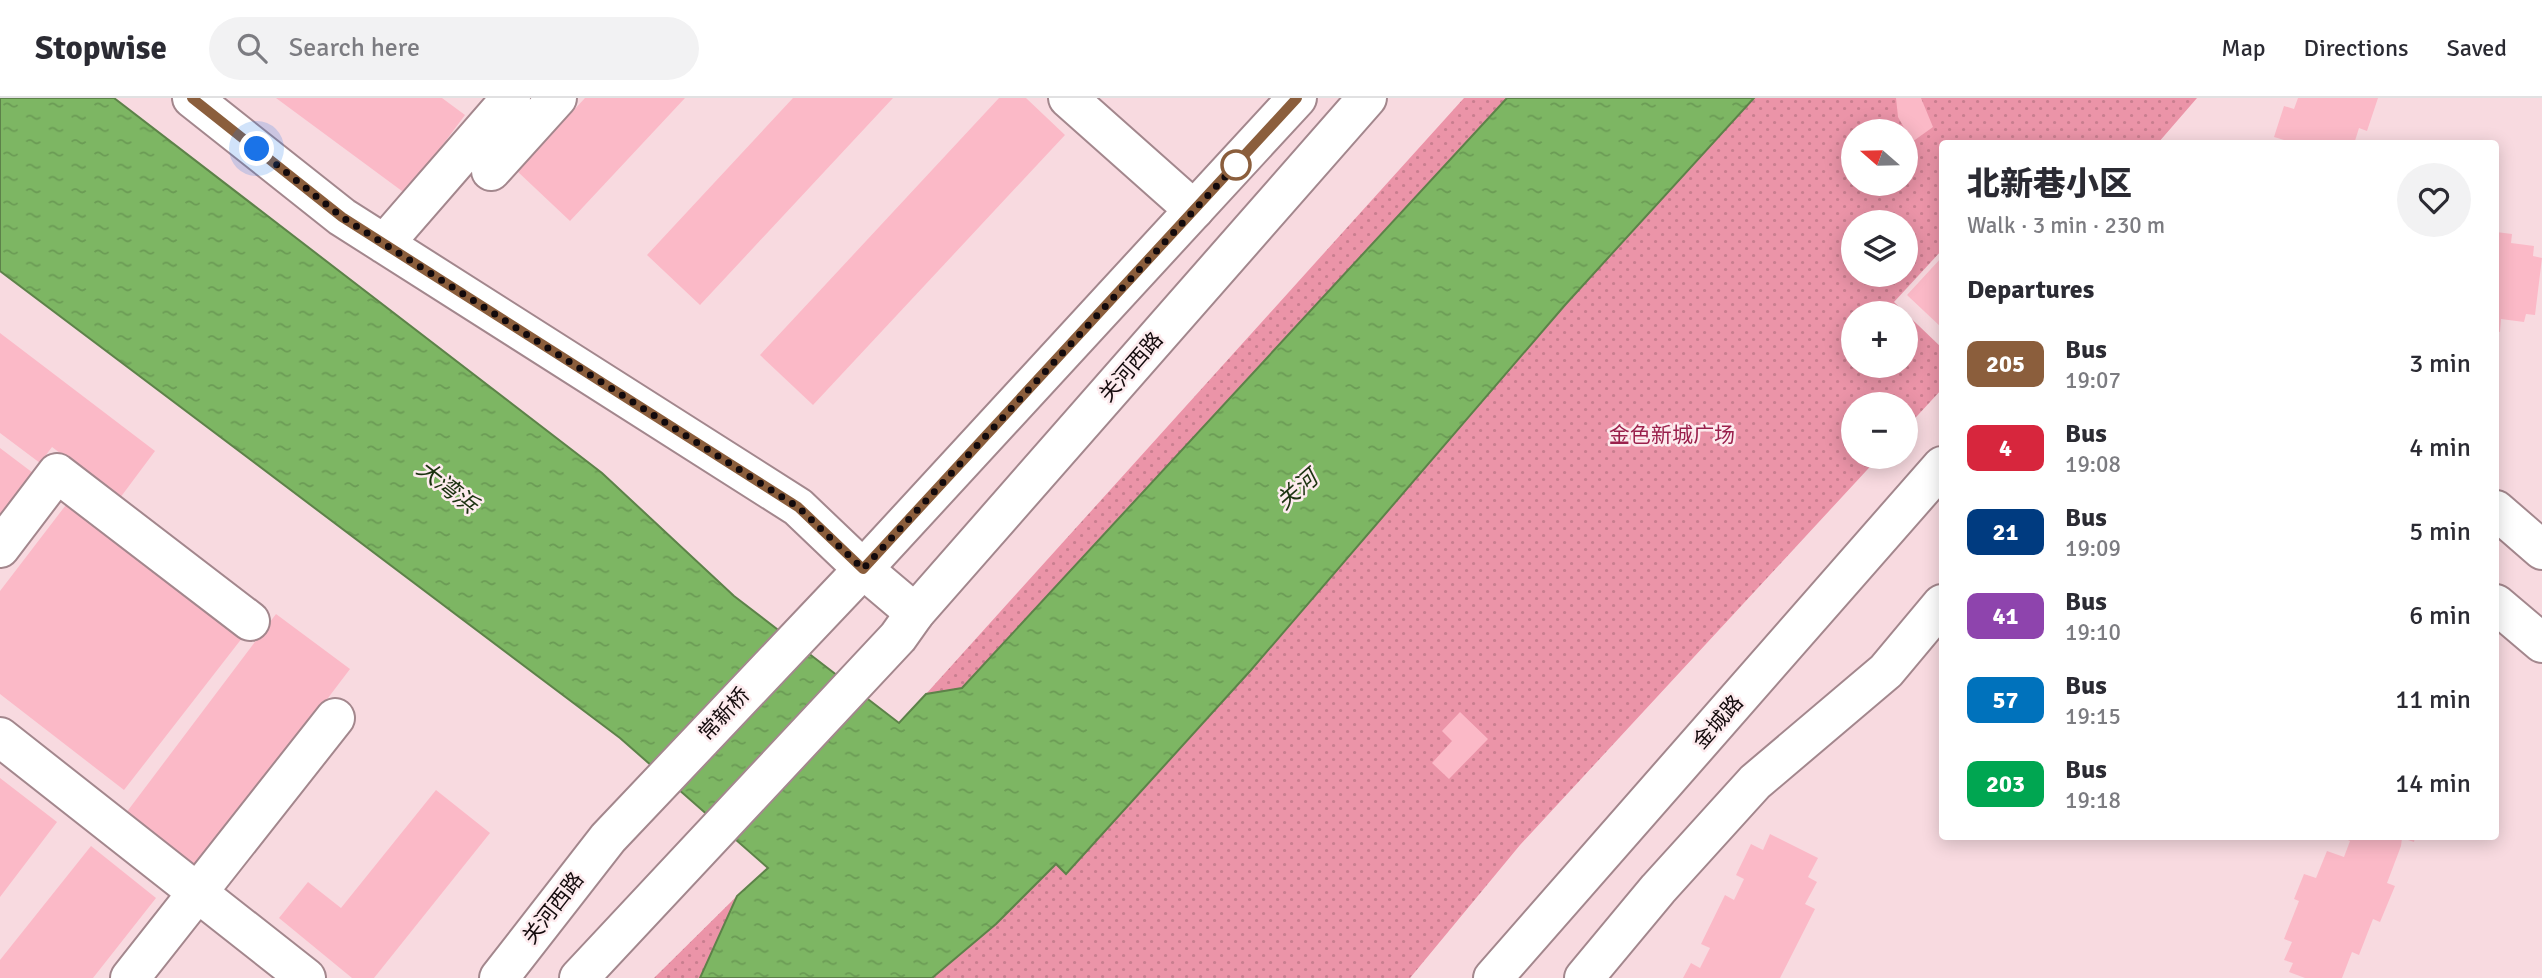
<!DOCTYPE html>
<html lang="en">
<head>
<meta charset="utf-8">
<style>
  :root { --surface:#fff; --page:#f2f2f3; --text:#2b2b33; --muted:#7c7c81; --line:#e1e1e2 }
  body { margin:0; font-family:Signika,"Noto Sans SC",sans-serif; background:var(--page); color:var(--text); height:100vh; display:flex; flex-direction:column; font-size:26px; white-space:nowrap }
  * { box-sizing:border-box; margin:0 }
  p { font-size:23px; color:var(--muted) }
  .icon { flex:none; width:38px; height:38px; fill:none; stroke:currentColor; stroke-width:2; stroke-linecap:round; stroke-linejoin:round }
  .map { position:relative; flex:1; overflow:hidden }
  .panel { position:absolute; left:1939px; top:42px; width:560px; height:700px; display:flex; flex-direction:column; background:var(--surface); border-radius:7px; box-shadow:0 4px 18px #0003 }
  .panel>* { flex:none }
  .badge { padding:0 14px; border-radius:10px; font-size:24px; line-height:46px }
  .needle { width:46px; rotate:290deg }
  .buttons { position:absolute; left:1841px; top:21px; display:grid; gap:14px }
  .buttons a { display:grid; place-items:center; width:77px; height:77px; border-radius:50%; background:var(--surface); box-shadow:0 4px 18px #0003; font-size:35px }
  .you { position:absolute; width:35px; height:35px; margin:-18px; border:5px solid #fff; border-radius:50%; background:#1a73e8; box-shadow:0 0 0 10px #1a73e833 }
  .map>.badge { position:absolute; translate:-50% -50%; box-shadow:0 0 0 4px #fff }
  h2 { padding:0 28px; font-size:26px; line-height:63px }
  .round { display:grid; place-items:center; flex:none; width:74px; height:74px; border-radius:37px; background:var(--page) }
  .summary { display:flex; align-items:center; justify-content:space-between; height:119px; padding:0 28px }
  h1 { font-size:33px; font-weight:800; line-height:52px }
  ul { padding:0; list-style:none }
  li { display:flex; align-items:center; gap:21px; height:84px; padding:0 28px }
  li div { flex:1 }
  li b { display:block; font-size:26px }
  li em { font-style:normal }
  li .badge { min-width:77px; font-weight:700; text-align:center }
  header { display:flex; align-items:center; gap:42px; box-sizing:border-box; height:98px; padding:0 35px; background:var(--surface); border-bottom:2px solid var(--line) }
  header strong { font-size:33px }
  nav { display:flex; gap:38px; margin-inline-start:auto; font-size:24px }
  .search { width:490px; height:63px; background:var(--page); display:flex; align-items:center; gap:18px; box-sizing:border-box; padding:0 24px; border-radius:38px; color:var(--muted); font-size:26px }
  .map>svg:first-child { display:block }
  .park { fill:url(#park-dots); fill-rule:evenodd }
  .water { fill:url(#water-ripples); stroke:#5d8249; stroke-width:2 }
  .building { fill:#fbb9c7 }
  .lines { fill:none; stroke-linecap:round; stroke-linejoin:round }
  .minor-casing { stroke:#a3878d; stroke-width:42 }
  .major-casing { stroke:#a3878d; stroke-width:42 }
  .minor { stroke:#fff; stroke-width:38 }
  .major { stroke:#fff; stroke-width:38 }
  .line-casing { stroke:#fff; stroke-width:16 }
  .line { stroke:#8b5e3c; stroke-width:10 }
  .walk { stroke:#130a0c; stroke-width:7; stroke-dasharray:0 12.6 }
  .stop-dot { fill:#fff; stroke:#8b5e3c; stroke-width:3.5 }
  .labels { text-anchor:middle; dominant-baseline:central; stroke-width:5; stroke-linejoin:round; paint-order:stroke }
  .street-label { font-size:21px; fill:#130a0c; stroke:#fdebee }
  .park-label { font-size:21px; fill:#9a204c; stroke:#fdebee }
  .water-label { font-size:23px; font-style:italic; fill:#1b3210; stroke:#fdebee }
</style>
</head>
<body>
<header>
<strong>Stopwise</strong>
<div class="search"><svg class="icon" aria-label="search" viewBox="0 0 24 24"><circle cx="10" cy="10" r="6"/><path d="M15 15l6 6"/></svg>Search here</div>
<nav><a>Map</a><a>Directions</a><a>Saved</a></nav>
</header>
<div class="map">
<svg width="2542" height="880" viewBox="0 0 2542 880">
  <defs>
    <pattern id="park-dots" width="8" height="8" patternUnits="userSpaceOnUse" patternTransform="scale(1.75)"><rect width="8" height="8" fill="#eb94a8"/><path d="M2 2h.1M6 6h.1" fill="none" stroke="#c97e8f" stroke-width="1.8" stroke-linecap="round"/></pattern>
    <pattern id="water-ripples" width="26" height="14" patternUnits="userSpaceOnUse" patternTransform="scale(1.75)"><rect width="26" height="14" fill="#7db663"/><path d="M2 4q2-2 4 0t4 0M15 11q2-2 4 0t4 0" fill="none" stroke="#6b9b55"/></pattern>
  </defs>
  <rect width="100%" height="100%" fill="#f8dae0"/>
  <path class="park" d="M1464,0H1507L962,590L926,596Z
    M1754,0H2197L2158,45L1942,46V152L1894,204L1942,250V291L1906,330V306H1853V359H1879L1520,747L1410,880H932L996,826L1056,766L1067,775L1251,572L1565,207ZM1853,33H1906V86H1853ZM1853,124H1906V177H1853ZM1853,215H1906V268H1853Z
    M737,798L700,880H654Z"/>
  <path class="water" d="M0,0H114L602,375L734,498L899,625L926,596L962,590L1507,0H1754L1565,207L1251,572L1066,776L1056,766L996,826L932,880H700L737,798L768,770L620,640L0,173Z"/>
  <path class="building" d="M276,0H442L465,17L406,96Z
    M585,0H685L570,123L517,73Z
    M793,0H893L700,207L647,157Z
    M999,0H1026L1065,37L813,307L760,257Z
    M1896,0H1921L1933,29L1912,44L1898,19Z
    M2298,0H2378L2367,33L2359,30L2354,46H2283L2284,42L2274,39L2284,8L2294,11Z
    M2496,134L2512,136L2511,145L2534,148L2533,158L2542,160L2535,217L2526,216L2524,224L2501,221L2500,234L2496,233Z
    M1942,159V230L1907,197Z
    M0,235L155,353L120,400L52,349L40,365L0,335Z
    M0,350L37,378L0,426Z
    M72,399L246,535L124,692L0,596V493Z
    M276,516L350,571L199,770L126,715Z
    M1460,614L1488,641L1449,681L1432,665L1452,643L1442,633Z
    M0,680L57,724L0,799Z
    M436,692L490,735L374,880H352L279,820L308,784L341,810Z
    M1770,736L1818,760L1808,779L1817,784L1805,806L1815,811L1780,880H1683L1691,865L1700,870L1710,850L1701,846L1725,797L1734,802L1744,781L1736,777L1751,746L1763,752Z
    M2339,738H2415L2414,744L2402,740L2401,748L2387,785L2395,788L2380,824L2373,821L2359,857L2352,854L2342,880H2305L2289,874L2293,865L2284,862L2292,844L2284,841L2299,803L2294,801L2304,776L2316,780L2327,753L2344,759L2350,743Z
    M91,748L156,800L93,880H0V862Z"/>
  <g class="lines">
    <g class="minor-casing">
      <path id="minor" d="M192,0L342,119L798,409L863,471L915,515
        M1068,0L1194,112
        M491,73L557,0
        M384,146L511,0
        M2496,412L2542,452
        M0,450L57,375L250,523
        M2496,506L2542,545
        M0,639L306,880
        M130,880L335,620
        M1493,880L1942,368
        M1584,880L1658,791L1755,684L1886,573L1942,506"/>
    </g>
    <g class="major-casing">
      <path id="major" d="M499,880L608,740L863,471L1297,0
        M579,880L898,539L915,515L1367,0"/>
    </g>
    <use href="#minor" class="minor"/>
    <use href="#major" class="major"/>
  </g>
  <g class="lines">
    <g class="line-casing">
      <path id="line" d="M192,0L342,119L798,409L863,471L1297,0"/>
    </g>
    <use href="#line" class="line"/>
    <path class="walk" d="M257,51L342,119L798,409L863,471L1236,67"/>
  </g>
  <circle class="stop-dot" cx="1236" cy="67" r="14"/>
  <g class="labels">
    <g class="street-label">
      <text transform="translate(1131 269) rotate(-49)">关河西路</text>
      <text transform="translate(724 616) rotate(-47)">常新桥</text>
      <text transform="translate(1718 624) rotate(-49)">金城路</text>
      <text transform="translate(553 810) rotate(-52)">关河西路</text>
    </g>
    <g class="park-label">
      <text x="1672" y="337">金色新城广场</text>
    </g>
    <g class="water-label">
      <text transform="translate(447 389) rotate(38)">大湾浜</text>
      <text transform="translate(1297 392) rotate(-41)">关河</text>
    </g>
  </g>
</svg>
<div class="buttons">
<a><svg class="needle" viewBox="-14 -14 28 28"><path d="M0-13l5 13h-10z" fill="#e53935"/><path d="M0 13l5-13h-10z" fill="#7c7c81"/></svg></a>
<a><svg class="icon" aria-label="layers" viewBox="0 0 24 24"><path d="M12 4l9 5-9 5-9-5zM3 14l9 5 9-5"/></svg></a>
<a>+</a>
<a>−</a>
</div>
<div class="you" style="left:257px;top:51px"></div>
<section class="panel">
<div class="summary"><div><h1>北新巷小区</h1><p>Walk · 3 min · 230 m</p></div><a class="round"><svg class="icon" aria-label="heart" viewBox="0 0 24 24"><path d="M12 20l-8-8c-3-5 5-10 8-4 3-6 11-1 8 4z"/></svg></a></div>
<h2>Departures</h2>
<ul>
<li><span class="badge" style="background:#8b5e3c;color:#fff">205</span><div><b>Bus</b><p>19:07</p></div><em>3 min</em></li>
<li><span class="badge" style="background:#d7263d;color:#fff">4</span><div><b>Bus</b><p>19:08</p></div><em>4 min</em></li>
<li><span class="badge" style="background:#003b80;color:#fff">21</span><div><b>Bus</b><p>19:09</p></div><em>5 min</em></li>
<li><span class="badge" style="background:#8e44ad;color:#fff">41</span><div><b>Bus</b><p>19:10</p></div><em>6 min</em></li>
<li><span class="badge" style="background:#0072bc;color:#fff">57</span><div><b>Bus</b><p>19:15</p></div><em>11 min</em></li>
<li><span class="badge" style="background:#00a651;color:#fff">203</span><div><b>Bus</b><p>19:18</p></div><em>14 min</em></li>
</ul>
</section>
</div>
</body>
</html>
